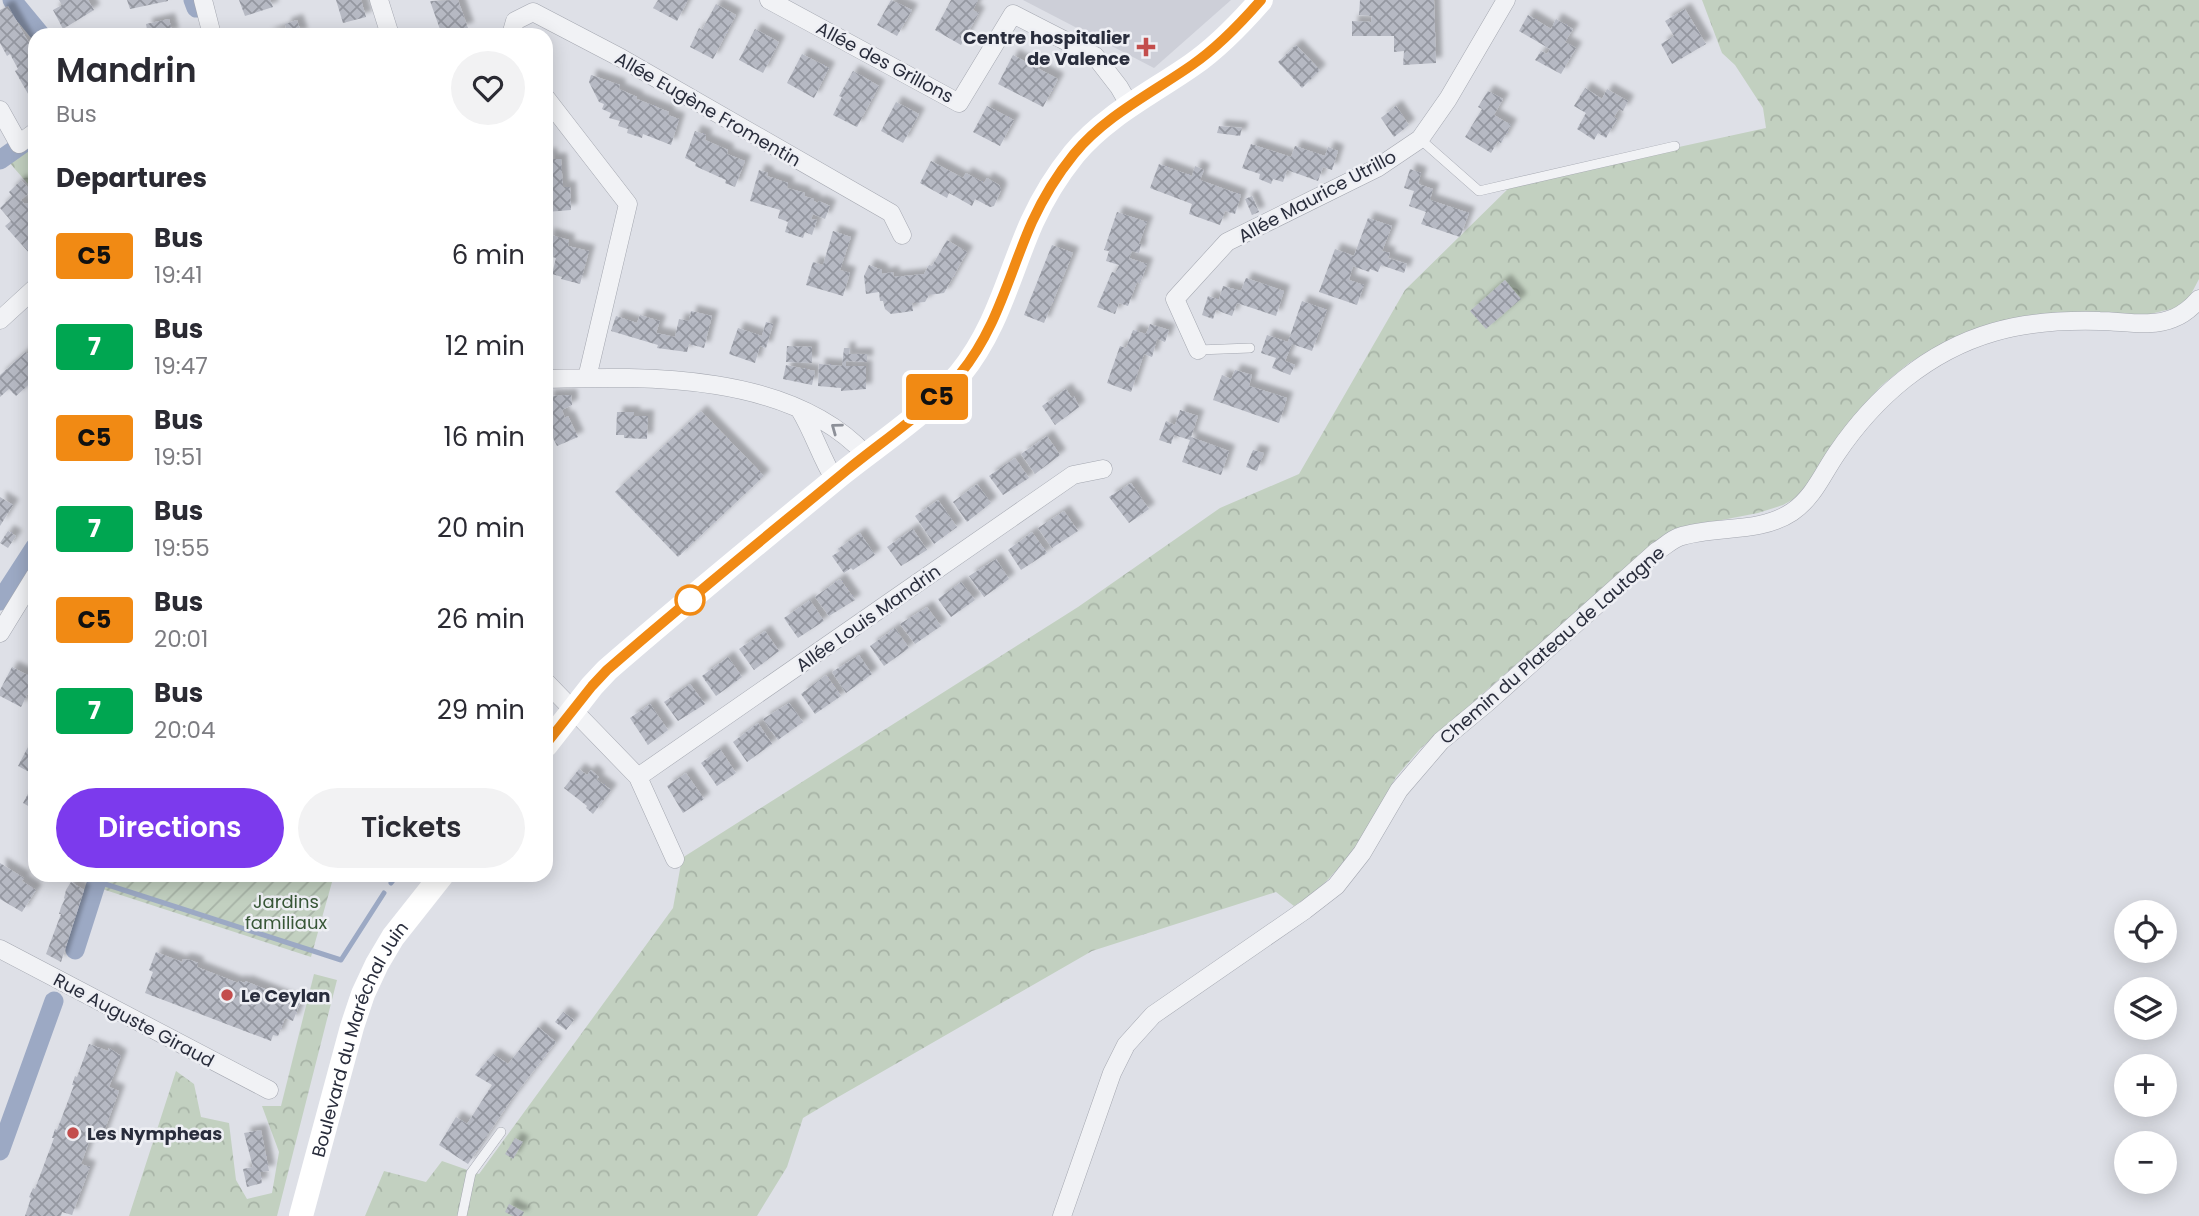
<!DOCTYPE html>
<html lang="en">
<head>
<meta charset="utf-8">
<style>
  :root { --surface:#fff; --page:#f2f2f3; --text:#2b2b33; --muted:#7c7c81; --accent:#7c3aed }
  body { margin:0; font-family:Poppins,sans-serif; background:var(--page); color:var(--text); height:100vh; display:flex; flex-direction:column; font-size:26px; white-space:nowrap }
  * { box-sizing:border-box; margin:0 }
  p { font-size:23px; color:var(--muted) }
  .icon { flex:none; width:38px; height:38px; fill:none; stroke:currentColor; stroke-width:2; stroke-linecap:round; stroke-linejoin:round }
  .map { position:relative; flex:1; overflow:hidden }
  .sheet { position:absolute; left:28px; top:28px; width:525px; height:854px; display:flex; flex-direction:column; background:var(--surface); border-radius:21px; box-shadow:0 4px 18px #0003 }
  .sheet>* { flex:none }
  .badge { padding:0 14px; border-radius:5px; font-size:24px; line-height:46px }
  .controls { position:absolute; left:2114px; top:900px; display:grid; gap:14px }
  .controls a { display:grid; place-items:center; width:63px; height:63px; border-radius:50%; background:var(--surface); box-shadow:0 4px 18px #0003; font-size:35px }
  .map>.badge { position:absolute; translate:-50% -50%; box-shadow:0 0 0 4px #fff }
  h2 { padding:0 28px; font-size:26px; line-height:63px }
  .round { display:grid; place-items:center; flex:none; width:74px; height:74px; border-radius:37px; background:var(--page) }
  .summary { display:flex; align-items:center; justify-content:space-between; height:119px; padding:0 28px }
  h1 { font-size:33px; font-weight:600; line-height:52px }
  .button { display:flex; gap:14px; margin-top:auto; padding:14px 28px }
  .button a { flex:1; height:80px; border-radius:42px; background:var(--accent); color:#fff; font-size:28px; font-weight:600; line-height:80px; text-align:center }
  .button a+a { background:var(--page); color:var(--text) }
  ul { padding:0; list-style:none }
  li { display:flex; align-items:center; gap:21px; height:91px; padding:0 28px }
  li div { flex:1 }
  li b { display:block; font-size:26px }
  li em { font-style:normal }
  li .badge { min-width:77px; font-weight:700; text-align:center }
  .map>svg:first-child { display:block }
  .built { fill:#cdcfd8 }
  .forest { fill:url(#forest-crowns) }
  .garden { fill:url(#garden-furrows) }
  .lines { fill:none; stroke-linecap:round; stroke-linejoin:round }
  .stream { stroke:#9ca9c4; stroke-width:5 }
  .canal { stroke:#9ca9c4; stroke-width:19 }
  .building { fill:url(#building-cross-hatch); filter:url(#shadow) }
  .lane-casing { stroke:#a4a7b0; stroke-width:10 }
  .street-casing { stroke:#a4a7b0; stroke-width:19 }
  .lane { stroke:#f1f2f5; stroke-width:9 }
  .street { stroke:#f1f2f5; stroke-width:18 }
  .secondary { stroke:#fff; stroke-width:24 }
  .oneway { stroke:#8d9098 }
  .line-casing { stroke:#fff; stroke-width:16 }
  .line { stroke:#f18a14; stroke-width:10 }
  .poi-dot { fill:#c34d4c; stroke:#eeeff4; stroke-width:2.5 }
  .stop-dot { fill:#fff; stroke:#f18a14; stroke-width:3.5 }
  .labels { text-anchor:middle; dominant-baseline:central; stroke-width:5; stroke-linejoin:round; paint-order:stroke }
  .poi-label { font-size:18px; font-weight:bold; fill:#292d3c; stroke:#eeeff4; text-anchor:start }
  .street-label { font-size:18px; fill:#292d3c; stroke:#eeeff4 }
  .park-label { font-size:18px; fill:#385737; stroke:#eeeff4 }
</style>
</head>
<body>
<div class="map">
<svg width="2199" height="1216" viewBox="0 0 2199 1216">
  <defs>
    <pattern id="forest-crowns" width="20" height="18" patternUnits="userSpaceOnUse" patternTransform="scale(1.75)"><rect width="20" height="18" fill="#c2d0c0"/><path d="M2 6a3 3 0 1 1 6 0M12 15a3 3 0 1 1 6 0" fill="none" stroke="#a7b3a6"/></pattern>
    <pattern id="garden-furrows" width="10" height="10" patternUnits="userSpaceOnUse" patternTransform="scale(1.75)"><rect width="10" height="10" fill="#c2d0c0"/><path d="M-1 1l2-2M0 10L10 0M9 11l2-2" fill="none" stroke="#a7b3a6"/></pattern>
    <pattern id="building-cross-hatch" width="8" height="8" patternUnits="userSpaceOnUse" patternTransform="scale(1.75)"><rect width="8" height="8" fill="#b6b9c3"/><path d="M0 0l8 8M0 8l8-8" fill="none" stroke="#9497a0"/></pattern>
    <filter id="shadow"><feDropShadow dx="6" dy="-6" stdDeviation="2" flood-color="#0004"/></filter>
  </defs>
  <rect width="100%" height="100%" fill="#dee0e7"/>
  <path class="built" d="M1023,0H1231L1154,68Z"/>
  <path class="forest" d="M1702,0H2199V279L2188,300L2175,308L2146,315L1943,343L1909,363L1881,386L1859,411L1801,495L1783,505L1758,513L1696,525L1629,565L1421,748L1396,777L1367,829L1346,860L1318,890L1294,906L1276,892L1092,951L833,1100L803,1118L787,1167L757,1216H365L384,1171L426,1182L442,1161L479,1174L673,908L682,858L1078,607L1220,508L1299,474L1405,290L1514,183L1766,128L1763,108L1735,65L1722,53Z
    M35,139V192L8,161Z
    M314,974L337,980L277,1216H129L176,1071L194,1084L201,1117L229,1123L236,1180L247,1199L272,1193L279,1152L262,1106H281Z"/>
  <path class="garden" d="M96,875H334L311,957L93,886Z"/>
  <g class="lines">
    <path class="stream" d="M391,883L397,875
      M105,884L341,960L384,893"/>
    <path class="canal" d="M12,0L41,35
      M193,0L196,8
      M0,160L34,136
      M0,601L35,547
      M75,950L99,875
      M0,1151L54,1001"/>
  </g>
  <path class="building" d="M59,0H88L94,10L63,29L53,10L62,5Z
    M127,0H168V1L130,9Z
    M239,0H270L273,7L245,16Z
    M336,0H361L366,17L343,23Z
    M458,0L468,28L442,35L430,1Z
    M658,0H688L677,21L653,8Z
    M891,0L912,10L897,36L877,25Z
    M951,0H978L973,10L979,13L961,45L935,30Z
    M1360,0H1434L1436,63L1403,65L1404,51L1394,52V36H1352V21L1371,22L1372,16L1359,15Z
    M716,4L736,15L713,59L690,47L699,28L702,30Z
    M8,6L29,43L35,40V97L31,99L15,71L18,69L10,54L7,56L0,43V10Z
    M1685,9L1706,44L1672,64L1661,44L1674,36L1665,21Z
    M1528,15L1551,29L1556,19L1573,29L1565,42L1576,48L1561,74L1535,60L1541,51L1547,54L1550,49L1519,31Z
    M169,19L173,35H148L146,24Z
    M297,20L302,35H265L286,28L285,24Z
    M755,29L779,42L763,73L739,60Z
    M1296,45L1320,70L1302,88L1278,62Z
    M802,54L829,68L814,98L787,83Z
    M1013,55L1058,79L1043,107L998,84Z
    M853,71L879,86L857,127L833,115L842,97L839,96Z
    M591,75L620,85L619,89L637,97V99L669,112L668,115L679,119L671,145L643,134L642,138L627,133L628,129L618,126L620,121L609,118L611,113L602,109L604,104L599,102L589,82Z
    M1585,88L1602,99L1607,89L1628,101L1623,111L1619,109L1614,117L1617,119L1606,138L1598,133L1594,140L1577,129L1586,113L1574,106Z
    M1488,91L1503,99L1494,115L1511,125L1501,143L1498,141L1491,153L1465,137L1482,109L1478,107Z
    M896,102L919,114L903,143L881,131Z
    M987,106L1014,120L1000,146L973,132Z
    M1396,106L1409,125L1394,137L1381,118Z
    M1219,126L1242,128L1240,136L1217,133Z
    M695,131L706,135L705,140L728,150L727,154L745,161L735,187L725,183L726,180L695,166L696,163L685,158Z
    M1251,144L1291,157L1295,146L1325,156L1328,147L1338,151L1332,170L1323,167L1318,181L1287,170L1283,182L1273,179L1271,184L1259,179L1260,174L1242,168Z
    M546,154H551V159H561L563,187H570L571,210L546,212Z
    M931,161L963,178L966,173L984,183L987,178L999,185L1001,190L994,206L990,207L975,199L972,206L949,193L947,198L920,183Z
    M1159,164L1192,176L1195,166L1204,170L1200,180L1241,195L1235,214L1225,211L1220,225L1189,214L1192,204L1150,188Z
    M1410,169L1421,173L1418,184L1433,189L1430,200L1469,213L1460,237L1421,224L1426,212L1409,206L1414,191L1404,188Z
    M759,170L768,173L767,176L788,183L787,188L805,193L804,196L814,199V201L818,203L819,201L830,206L825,219L813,214L811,219L817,220L812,235L805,232L803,238L785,232L788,222L778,218L780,210L750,201Z
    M21,180L31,191L21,200L25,204L27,203L35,212V252L31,255L5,226L11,221L0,208L12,196L9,192Z
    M1252,196L1259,212L1252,215L1245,199Z
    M1117,212L1147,222L1139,244H1141L1139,253L1132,251L1129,258L1147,264L1140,284L1137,282L1128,306L1119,303L1115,314L1097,307L1112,272L1115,273L1119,265L1106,261L1109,251L1104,250Z
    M1368,218L1392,226L1382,251L1390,253L1388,258L1407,264L1404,273L1381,265L1378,272L1370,269L1369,272L1353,266L1349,280L1364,285L1357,305L1319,292L1335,249L1354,256Z
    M833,231L851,237L840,270L850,273L843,296L806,285L813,262L823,265Z
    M548,234L569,240L568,246L589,251L580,284L561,279L562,277L552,274L556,258L546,255Z
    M947,240L967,252L944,293L929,295L925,302L912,303L913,311L891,314L885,309L883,301H880L879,292L866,294L864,276L869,265L882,270V274L893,272L894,277L924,274L929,265L932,266Z
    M1052,245L1073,253L1044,323L1024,315Z
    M1246,278L1284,291L1276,316L1237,303L1232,316L1216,310L1213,319L1202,315L1208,296L1219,300L1223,286L1241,291Z
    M1505,280L1521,299L1486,329L1470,311Z
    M1302,301L1327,310L1312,351L1292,344L1285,361L1295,365L1290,375L1272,368L1276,358L1261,353L1267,335L1288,342Z
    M691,311L712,316L704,348L689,344L687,352L657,348L658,345L611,331L616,316L637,323L640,315L660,321L656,333L675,337L679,319L689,321Z
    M766,322L773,324L766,348L760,346L755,363L729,354L738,328L762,336Z
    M1150,324L1169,330L1165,342L1157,339L1152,357L1144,354L1131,392L1107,383L1120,346L1126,348L1133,330L1146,334Z
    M787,346L812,347V363L786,362Z
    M844,348H850L849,354H867V362L846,361V366H866V389L841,391V388L818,386L819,364L842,366Z
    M26,352L35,362V379L16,396L9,389L0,397V375Z
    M786,365L815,371L812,385L783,379Z
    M1235,370L1252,375L1249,386L1287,398L1279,423L1213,400L1222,375L1231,379Z
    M1066,389L1072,398L1074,396L1079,407L1055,425L1042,406Z
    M571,395L572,405L562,410L565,418L568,416L578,437L557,446L549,430L547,431L546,429L548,396Z
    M1180,410L1198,416L1191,437L1229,451L1221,475L1182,462L1190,440L1174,435L1171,444L1159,440L1166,421L1175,425Z
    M701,411L764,476L678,557L615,492Z
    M617,412H634V416H648L647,439L624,438V435H616Z
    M1047,436L1060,455L1035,474L1021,454Z
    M1253,450L1264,453L1257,471L1246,467Z
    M1015,458L1029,478L1003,495L989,476Z
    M1131,483L1149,509L1129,523L1109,497Z
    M977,484L991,503L967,522L953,502Z
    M0,497L13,505L0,526Z
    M938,500L957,527L934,544L915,516Z
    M1064,511L1078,531L1052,548L1038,528Z
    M913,529L927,550L901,566L887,547Z
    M8,531L16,536L8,548L0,543Z
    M1032,532L1047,553L1021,570L1008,550Z
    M860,533L875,555L853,570L851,568L844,573L832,556L840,551L838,549Z
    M996,559L1009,579L984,597L969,576Z
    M840,579L855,600L829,616L815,597Z
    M961,582L975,600L951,617L938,599Z
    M810,600L824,621L798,638L784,618Z
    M927,607L941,626L915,644L900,624Z
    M895,628L909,648L884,666L870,646Z
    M765,631L779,651L754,670L739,649Z
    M859,655L872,674L846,693L832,672Z
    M728,657L742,677L716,696L702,676Z
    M12,667L35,679L21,707L0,696V690Z
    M826,675L841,696L815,714L801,694Z
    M690,684L705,704L678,721L664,702Z
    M789,703L803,722L778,740L763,719Z
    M650,704L668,730L648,745L630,718Z
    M758,723L772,744L747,762L733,742Z
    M28,747L35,751V775L18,766Z
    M720,749L736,773L717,786L701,763Z
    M579,769L587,775L591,770L599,777L596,779L611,790L593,814L586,808L587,806L564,788Z
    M686,773L704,799L683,813L667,786Z
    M35,781V810L23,803Z
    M0,863L24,878L22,881L36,890L22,912L0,899Z
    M71,882L84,890L61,962L46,954L61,914H59L61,907L65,899L64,898L66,890Z
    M156,952L182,962L183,959L190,960L198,963L197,967L238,983L239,981L245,983V981L300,1003L293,1021L285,1018L278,1036L273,1035L271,1041L145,993L153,972L149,970Z
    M563,1012L574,1020L566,1030L555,1022Z
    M538,1027L556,1042L511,1100L468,1164L439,1145L456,1117L467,1124L492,1085L475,1075L493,1054L508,1064Z
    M89,1044L108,1051L109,1048L121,1056L109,1087L119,1091L101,1140L91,1136L81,1164L90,1167L72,1215L62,1212L61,1216H25L31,1198L29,1197L33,1188L35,1189L54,1138H52L55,1129L57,1130L74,1085H72L75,1076L77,1077Z
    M261,1130L269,1171L260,1172L262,1183L247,1187L243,1169L253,1167L244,1133Z
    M515,1138L523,1142L513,1159L505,1154Z
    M509,1204L524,1212L522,1216H513L505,1212Z"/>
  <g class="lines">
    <g class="lane-casing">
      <path id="lane" d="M1420,139L1479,191L1675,146
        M1198,350L1250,348
        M462,1216L471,1173L501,1132"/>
    </g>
    <g class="street-casing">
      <path id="street" d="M203,0L212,35
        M379,0L390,35
        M769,0L959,103L1013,14L1095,56L1119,87L1130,106
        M511,35L515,21L533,12L621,58L891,213L902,235
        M546,98L628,204L587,378
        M0,110L19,144L35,132
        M0,320L35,288
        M1198,350L1175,299L1227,242L1377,168L1420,139L1448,99L1506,0
        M546,379C649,376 790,373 866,455
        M800,410C814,433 821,458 835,480
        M0,633L35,576
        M546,682L638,777L675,859
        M638,777L1073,475L1103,469
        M0,949L269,1090
        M1062,1216L1112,1073L1126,1045L1153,1015L1305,910L1336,886L1362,853L1399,790L1441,741L1488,702L1657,551C1664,547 1671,540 1679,537C1716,525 1759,534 1792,512C1814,497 1823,473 1837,453C1875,397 1928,351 1994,332C2028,322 2064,320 2100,321C2123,321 2151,328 2174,318C2184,314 2192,307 2199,299"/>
    </g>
    <use href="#lane" class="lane"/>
    <use href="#street" class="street"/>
    <g class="secondary">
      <path d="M546,745L592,686L607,670C683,604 761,540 839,476C880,443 926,414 960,374C997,329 1009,274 1032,222C1043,198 1057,175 1074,154C1105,116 1152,93 1192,65C1218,47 1240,24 1261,0"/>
      <path id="s1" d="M301,1216L352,1027L363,994L377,964L393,937L442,875"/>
    </g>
  </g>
  <defs><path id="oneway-chevron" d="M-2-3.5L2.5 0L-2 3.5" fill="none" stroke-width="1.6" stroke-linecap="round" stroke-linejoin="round" transform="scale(1.75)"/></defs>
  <use class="oneway" href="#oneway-chevron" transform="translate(836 428) rotate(-144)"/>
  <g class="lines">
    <g class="line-casing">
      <path id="line" d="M546,744L592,686L607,670C686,601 767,536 847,470C885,439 928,411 960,374C997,329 1009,274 1032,222C1043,198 1057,175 1074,154C1105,116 1152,93 1192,65C1218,47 1240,24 1261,0"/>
    </g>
    <use href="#line" class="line"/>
  </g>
  <g class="poi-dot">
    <path d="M1142.5 36.5h7v7h7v7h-7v7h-7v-7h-7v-7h7z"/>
    <circle cx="227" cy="995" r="7"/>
    <circle cx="73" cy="1133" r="7"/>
  </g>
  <circle class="stop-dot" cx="690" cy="600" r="14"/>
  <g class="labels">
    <g class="poi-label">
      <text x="1130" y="37" text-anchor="end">Centre hospitalier<tspan x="1130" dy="21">de Valence</tspan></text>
      <text x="241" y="995">Le Ceylan</text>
      <text x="87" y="1133">Les Nympheas</text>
    </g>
    <g class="street-label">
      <text transform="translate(885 62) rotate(28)">Allée des Grillons</text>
      <text transform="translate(708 109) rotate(30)">Allée Eugène Fromentin</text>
      <text transform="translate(1317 196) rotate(-28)">Allée Maurice Utrillo</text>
      <text transform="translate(868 618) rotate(-35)">Allée Louis Mandrin</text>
      <text transform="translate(1552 645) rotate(-41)">Chemin du Plateau de Lautagne</text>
      <text transform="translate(134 1020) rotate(28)">Rue Auguste Giraud</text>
      <text stroke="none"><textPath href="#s1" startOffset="187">Boulevard du Maréchal Juin</textPath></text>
    </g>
    <g class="park-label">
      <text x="286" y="901">Jardins<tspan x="286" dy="21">familiaux</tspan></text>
    </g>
  </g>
</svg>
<div class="controls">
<a><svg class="icon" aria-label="locate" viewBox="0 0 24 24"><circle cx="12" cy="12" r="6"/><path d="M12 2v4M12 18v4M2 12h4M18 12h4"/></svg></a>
<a><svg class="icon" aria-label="layers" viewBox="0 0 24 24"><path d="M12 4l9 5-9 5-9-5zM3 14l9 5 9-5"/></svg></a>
<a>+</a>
<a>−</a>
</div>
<b class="badge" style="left:937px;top:397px;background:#f18a14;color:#111">C5</b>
<section class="sheet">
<div class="summary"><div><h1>Mandrin</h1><p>Bus</p></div><a class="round"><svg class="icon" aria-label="heart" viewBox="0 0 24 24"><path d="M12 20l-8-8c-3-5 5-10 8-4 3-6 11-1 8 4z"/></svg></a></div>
<h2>Departures</h2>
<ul>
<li><span class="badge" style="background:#f18a14;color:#111">C5</span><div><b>Bus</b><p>19:41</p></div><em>6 min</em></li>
<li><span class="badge" style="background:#00a651;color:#fff">7</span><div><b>Bus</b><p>19:47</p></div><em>12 min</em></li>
<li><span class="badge" style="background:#f18a14;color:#111">C5</span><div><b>Bus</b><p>19:51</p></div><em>16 min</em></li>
<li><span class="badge" style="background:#00a651;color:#fff">7</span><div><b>Bus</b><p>19:55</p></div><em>20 min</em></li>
<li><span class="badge" style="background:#f18a14;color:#111">C5</span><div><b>Bus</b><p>20:01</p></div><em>26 min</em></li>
<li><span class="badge" style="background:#00a651;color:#fff">7</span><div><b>Bus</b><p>20:04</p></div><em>29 min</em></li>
</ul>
<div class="button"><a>Directions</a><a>Tickets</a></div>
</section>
</div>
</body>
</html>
